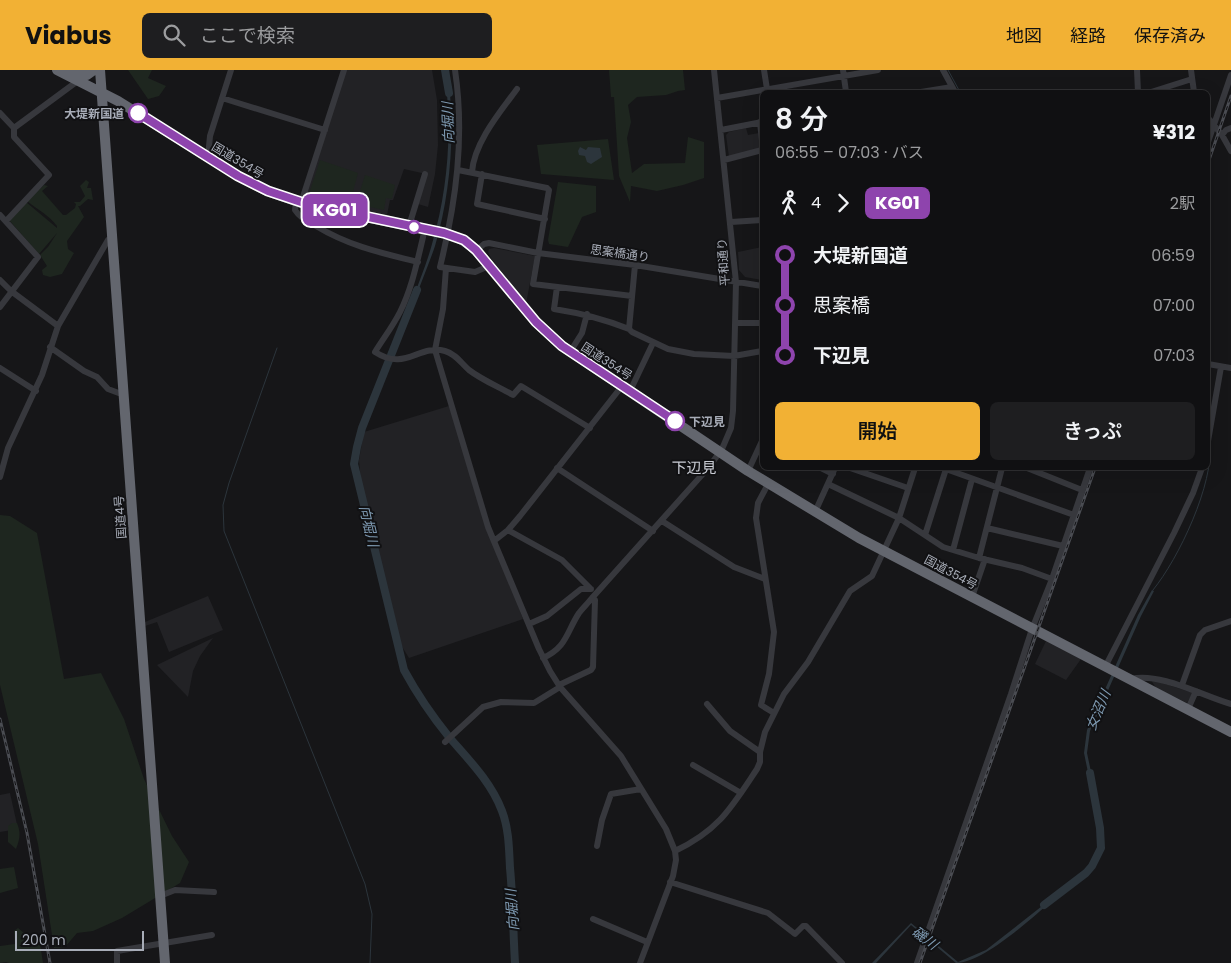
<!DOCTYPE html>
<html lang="ja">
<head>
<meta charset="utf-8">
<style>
  :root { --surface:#101012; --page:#1e1e20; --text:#f1f3f6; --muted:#9c9d9f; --line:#303032; --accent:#f2b134 }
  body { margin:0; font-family:Poppins,"Noto Sans JP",sans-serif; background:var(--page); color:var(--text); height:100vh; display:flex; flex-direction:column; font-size:19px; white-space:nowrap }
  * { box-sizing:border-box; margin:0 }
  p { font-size:16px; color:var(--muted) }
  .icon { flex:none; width:28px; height:28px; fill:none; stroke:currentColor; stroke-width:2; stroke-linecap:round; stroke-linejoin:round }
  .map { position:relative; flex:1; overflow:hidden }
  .side { position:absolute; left:760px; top:20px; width:450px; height:380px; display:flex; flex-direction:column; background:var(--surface); border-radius:8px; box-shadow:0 5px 20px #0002,0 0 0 1px var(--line) }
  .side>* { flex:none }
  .badge { padding:0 10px; border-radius:8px; font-size:18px; line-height:32px }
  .scale { position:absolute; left:15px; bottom:12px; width:129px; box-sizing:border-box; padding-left:5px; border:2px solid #a8adb8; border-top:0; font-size:14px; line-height:18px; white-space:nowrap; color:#a8adb8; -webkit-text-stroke:4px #111113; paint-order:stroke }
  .map>.badge { position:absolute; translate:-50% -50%; box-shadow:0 0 0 2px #fff }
  .legs { display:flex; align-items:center; gap:8px; height:55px; padding:0 15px; font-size:16px }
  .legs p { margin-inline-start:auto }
  .headline { display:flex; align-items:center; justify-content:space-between; height:85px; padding:0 15px }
  h1 { font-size:28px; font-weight:600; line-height:38px }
  .cta { display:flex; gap:10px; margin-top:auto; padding:10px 15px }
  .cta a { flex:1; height:58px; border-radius:8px; background:var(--accent); color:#111; font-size:20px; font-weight:600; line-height:58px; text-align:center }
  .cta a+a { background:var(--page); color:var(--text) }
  ul { padding:0 15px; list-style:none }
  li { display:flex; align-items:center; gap:18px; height:50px; font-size:19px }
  li i { display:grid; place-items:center; width:8px; height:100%; margin:0 6px; background:currentColor }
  li i::after { content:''; width:12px; height:12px; margin:-6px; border:4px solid; border-radius:50%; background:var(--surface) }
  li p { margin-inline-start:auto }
  li:first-child i { background:linear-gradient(#0000 50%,currentColor 0) }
  li:last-child i { background:linear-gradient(currentColor 50%,#0000 0) }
  header { display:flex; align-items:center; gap:30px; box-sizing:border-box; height:70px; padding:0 25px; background:var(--accent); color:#111 }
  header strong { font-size:24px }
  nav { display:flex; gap:28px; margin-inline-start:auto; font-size:18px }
  .search { width:350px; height:45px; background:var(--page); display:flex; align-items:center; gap:12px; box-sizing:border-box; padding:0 18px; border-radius:8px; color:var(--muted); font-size:19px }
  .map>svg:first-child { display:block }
  .built { fill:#222225 }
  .green { fill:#1e261f }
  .water { fill:#2c353c }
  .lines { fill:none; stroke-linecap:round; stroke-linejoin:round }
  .stream { stroke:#2c353c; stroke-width:1 }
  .river { stroke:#2c353c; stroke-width:8 }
  .minor { stroke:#37383d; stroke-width:6 }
  .highway { stroke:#63666e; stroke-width:10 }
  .rail-casing { stroke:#4a4c52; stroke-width:3 }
  .rail { stroke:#111113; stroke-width:1; stroke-dasharray:4; stroke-linecap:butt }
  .line-1-casing { stroke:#fff; stroke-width:11 }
  .line-1 { stroke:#8e44ad; stroke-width:8 }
  .stop-1-dot { fill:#fff; stroke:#8e44ad; stroke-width:2.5 }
  .labels { text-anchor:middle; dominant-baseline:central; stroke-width:4; stroke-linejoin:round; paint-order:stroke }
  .stop-label { font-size:12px; font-weight:bold; fill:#a8adb8; stroke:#111113; text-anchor:end }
  .street-label { font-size:12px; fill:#a8adb8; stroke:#111113 }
  .water-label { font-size:14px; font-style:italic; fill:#7f9bb3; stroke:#111113 }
  .quarter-label { font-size:15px; fill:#c9ccd4; stroke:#111113 }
</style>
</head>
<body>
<header>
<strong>Viabus</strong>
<div class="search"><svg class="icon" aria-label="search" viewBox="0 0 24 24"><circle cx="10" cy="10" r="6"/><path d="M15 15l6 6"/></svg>ここで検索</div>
<nav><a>地図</a><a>経路</a><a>保存済み</a></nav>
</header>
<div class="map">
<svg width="1231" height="893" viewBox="0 0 1231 893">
  <rect width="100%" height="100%" fill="#161618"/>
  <path class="built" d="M346,0H432L437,30L438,75L435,104L428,137L418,134L426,104L404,99L393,130H390L387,145L305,128Z
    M746,58L748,65L759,63L761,78L729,87L726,65L729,62Z
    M762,177V210L745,207L739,200L738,182Z
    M494,178L535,186L526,234L492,190L488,182L489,179Z
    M449,336L523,549L409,588L401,575L392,549L361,415L359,390L364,362Z
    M208,526L223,560L169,582L157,552L145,556V552Z
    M213,568L200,586L193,601L188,627L157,595Z
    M1046,571L1081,589L1066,610L1035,594Z
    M1151,610L1156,611L1193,623L1187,633L1156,618Z
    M10,723L18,759L0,762V725Z"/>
  <path class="green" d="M128,0H152L148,8L166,16L159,26L148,29Z
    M609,0H683L685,20L678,21L666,25L637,27L628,35L631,52L627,68L632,103L644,94L685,93L688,67L704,72V108L683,115L657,121L631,116L630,132L619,106L614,27H611Z
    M608,69L614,110L541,104L537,75Z
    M320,90L358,103L350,133L309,124Z
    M365,105L395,115L392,129L386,128L384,140L356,134Z
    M86,110L89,112L87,118H91L93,130L88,129L80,136H78L84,147L67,171L68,179L74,183L62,204L50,207L43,205L42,200L47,196L40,185L48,177L57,163L39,184L9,150L26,132L57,158V156C49,145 38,140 27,131L44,115L48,116L42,121L63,145H66L75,138L76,134L74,132H80L85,126L80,116Z
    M558,112L596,116V142L582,147L568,177L549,174L548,170Z
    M0,445L10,446L37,463L64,609L101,603L124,649L144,709L172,766L189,792L180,813L122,848L93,861L77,863L65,877L54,878L38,774L0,615Z
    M12,753H17C21,763 20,769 16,779L8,772V756Z
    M14,797L18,818L0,823V799Z
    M18,858L24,863L39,867L43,893H9L6,892L0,893V876L15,874L14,861Z"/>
  <path class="water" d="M446,14H449C455,66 450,126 435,176C429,194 421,212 415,230L413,229C419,211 427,193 432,174C447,123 452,67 446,14Z
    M580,77L586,80L588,77L600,78L602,87L591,94L587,92L585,86L579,85L578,81Z
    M1152,520L1154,521L1141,546L1090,661L1087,683L1093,711L1090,712L1084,683L1087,660L1138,545Z
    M1051,829L1052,831C1030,849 984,893 956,893L911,855L876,893H872L911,853L958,892L986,880Z"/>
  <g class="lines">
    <path class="stream" d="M948,0L960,22
      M277,278L229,413L223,435L224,461L365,814L372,844L370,893
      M1153,520C1179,488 1214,414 1210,373"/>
    <path class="river" d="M445,0L449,23
      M417,220L362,358L357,377L354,394L404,600C417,624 432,646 449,667C469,690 491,712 502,741C509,759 509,779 510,798C513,829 513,861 515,893
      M1044,835L1086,803L1092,796L1101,778L1100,758L1090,703"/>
    <path class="minor" d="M455,0C465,67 456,132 440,197L475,202L489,196
      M764,0L767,19
      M843,0L846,22
      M943,0L955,22
      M1137,0L1138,22
      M1191,0L1194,22
      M921,22L952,17
      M1151,22L1192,9
      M222,28L325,60
      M717,28L878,0
      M0,43L14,58V67L49,105L6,151
      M1208,48L1222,65L1231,81
      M760,52L762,71
      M14,58L79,10
      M721,60L762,52
      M1222,65L1226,60L1231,58
      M1208,72L1231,5
      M208,87L210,66L231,0
      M724,90L762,80
      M458,100L547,118L549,120L533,214L632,226
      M472,102C474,73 500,42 517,19
      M482,104L477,134L545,149
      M296,132L295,140C300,148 307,152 316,156C349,176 381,183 418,192
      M301,133L344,0
      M0,145L38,187L0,237
      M731,152L762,150
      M409,156L425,104
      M425,159C418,187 413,216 400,242C393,256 383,269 375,282C406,302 418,274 445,281C456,284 461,293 469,300C482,310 499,317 513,325L521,316L590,358
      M477,180L484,174L489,173L538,183L635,195L762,216
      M446,198L443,239L435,280L488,457L539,579L550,601L560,617L621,686L666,759L675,781L676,790L673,806L640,893
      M0,210L11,221L58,256
      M557,217L554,239C580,243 604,249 629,259L632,262L668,279L694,284L734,286L762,281
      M735,253H762
      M629,259L635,195
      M50,277L84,301L97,307L108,319L124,325
      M570,282L582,263L587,244
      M1208,294L1231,298
      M0,298L36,321
      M630,321L653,273
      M1208,371L1221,297
      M557,398L653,461
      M821,398L833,404
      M850,398L908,418
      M943,398L1074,445
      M1027,398L1082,420
      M748,401L762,371
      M0,407L8,378L42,305L58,256L108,170L112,168
      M768,414L758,433L756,448L774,562L769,604L761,635L774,643
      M828,414L899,448L943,477L979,488L1022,498L1052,509
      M815,442L835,398
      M662,451L734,497L765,509
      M987,458L1063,476
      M508,460L562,490L590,518
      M925,465L946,399
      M494,471L508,460L520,446L622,316
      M953,480L972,409
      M979,488L1002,398
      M972,527L985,489
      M529,554L547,546L581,519H591
      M543,588C567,577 566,563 579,543C583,538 588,533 592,528L709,397L722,379L731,358L733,341L736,212L714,0
      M1105,597L1174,463L1193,423L1202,398
      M1131,609C1160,602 1203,626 1231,634
      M559,615L591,600L593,597L595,530L592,528
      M1182,615L1200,565L1205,560L1231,551
      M707,634L730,661L760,682
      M1188,639L1196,621
      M445,672L483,637L501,632L534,633L560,617
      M693,695L741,723
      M597,776L602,750L611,724L641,719
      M675,781C719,760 731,738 757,699L760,692V682L765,662L784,624L808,592L850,521L872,506L899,448L915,398
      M670,812L768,843L795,864L803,856H806L842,893
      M160,826L175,820L214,822
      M593,849L647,872
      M117,893V881L212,865
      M917,893L1011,624L1032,559L1052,509L1090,398"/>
    <path class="highway" d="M57,0L118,31L238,106L267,121L307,135L444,163C460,167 472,175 483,188L536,252L562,276L748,401L859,468L1231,662
      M100,0L165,893
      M70,4L87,5L94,0"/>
    <g class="rail-casing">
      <path id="rail" d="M1208,93L1231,26
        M0,649L27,763L50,893
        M920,893L1095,398"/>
    </g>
    <use href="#rail" class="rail"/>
  </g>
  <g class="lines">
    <g class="line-1-casing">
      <path id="line-1" d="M138,43L238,106L268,121L307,134L444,163L464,170L476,180L536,252L562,276L675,351"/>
    </g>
    <use href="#line-1" class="line-1"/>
  </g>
  <g class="stop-1-dot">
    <circle cx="138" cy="43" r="9"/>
    <circle cx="414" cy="157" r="6"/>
    <circle cx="675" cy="351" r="9"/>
  </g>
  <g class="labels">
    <g class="stop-label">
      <text x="124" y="43">大堤新国道</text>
      <text x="689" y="351" text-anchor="start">下辺見</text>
    </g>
    <g class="street-label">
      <text transform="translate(238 90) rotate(31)">国道354号</text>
      <text transform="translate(620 183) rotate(8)">思案橋通り</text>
      <text transform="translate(723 192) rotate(-94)">平和通り</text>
      <text transform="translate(607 291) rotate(33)">国道354号</text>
      <text transform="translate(120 447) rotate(-94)">国道4号</text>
      <text transform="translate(951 502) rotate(28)">国道354号</text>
    </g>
    <g class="water-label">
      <text transform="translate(448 53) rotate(-92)">向堀川</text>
      <text transform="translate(369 456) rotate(77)">向堀川</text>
      <text transform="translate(1098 640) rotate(-67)">女沼川</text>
      <text transform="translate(512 840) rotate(-94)">向堀川</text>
      <text transform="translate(925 868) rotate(36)">磯川</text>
    </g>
    <g class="quarter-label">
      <text x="694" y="397">下辺見</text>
    </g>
  </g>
</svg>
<div class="scale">200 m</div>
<b class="badge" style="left:335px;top:140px;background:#8e44ad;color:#fff">KG01</b>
<section class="side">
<div class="headline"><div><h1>8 分</h1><p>06:55 – 07:03 · バス</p></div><b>¥312</b></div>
<div class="legs"><svg class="icon" aria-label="walk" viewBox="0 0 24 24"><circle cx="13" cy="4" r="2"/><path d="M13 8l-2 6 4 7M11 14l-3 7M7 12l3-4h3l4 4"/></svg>4<svg class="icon" aria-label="forward" viewBox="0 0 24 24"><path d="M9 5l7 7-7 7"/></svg><b class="badge" style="background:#8e44ad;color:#fff">KG01</b><p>2駅</p></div>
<ul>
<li><i style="color:#8e44ad"></i><b>大堤新国道</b><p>06:59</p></li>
<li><i style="color:#8e44ad"></i><span>思案橋</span><p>07:00</p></li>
<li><i style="color:#8e44ad"></i><b>下辺見</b><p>07:03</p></li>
</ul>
<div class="cta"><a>開始</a><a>きっぷ</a></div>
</section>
</div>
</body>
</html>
